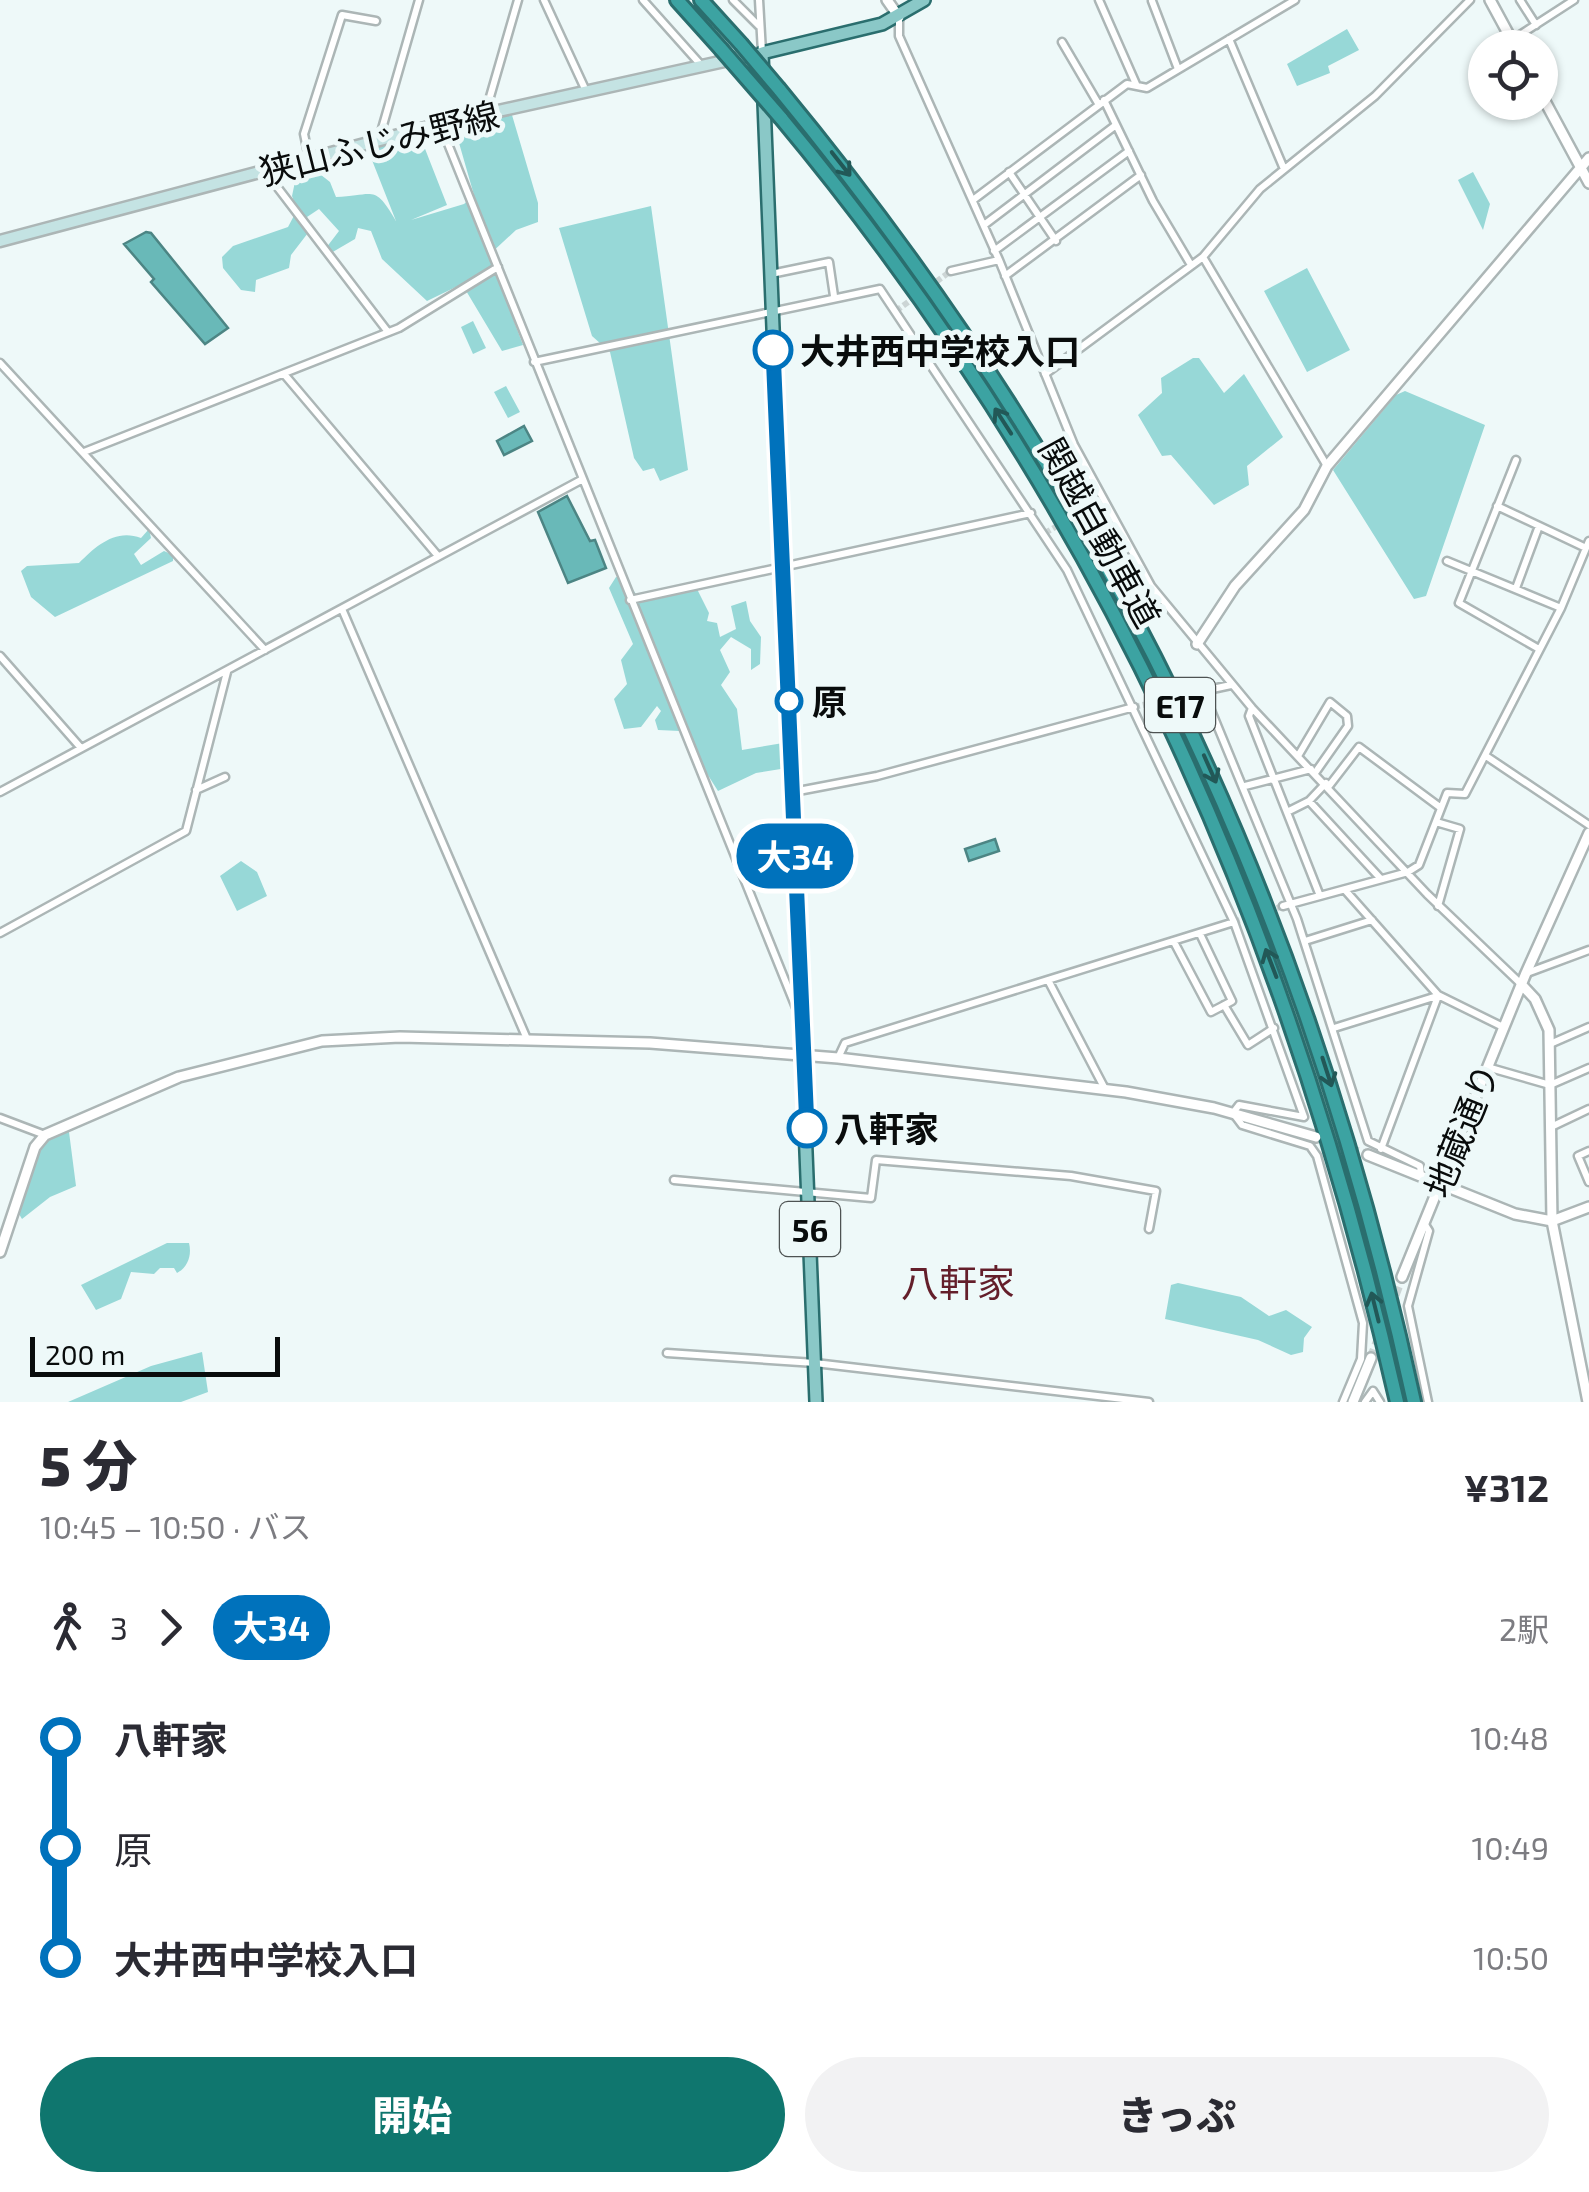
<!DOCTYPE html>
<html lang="ja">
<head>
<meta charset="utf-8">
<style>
  :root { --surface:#fff; --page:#f2f2f3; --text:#2b2b33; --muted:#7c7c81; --accent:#0f766e }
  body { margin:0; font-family:"Exo 2","Noto Sans JP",sans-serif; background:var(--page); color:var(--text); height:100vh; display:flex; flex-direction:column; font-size:38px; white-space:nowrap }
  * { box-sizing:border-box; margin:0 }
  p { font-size:32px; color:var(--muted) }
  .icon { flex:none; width:55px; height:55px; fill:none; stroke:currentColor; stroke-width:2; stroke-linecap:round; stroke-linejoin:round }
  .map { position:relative; height:1402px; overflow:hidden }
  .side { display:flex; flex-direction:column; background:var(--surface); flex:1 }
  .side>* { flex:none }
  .badge { padding:0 20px; border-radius:32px; font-size:35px; line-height:65px }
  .fabs { position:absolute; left:1468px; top:30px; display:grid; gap:20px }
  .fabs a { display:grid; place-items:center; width:90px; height:90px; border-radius:50%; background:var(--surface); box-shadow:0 2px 8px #0004; font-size:50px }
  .scale { position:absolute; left:30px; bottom:25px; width:250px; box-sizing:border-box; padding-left:10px; border:5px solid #090c0c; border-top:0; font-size:28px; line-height:35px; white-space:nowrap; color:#090c0c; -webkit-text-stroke:8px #eef9f9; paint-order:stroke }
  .map>.badge { position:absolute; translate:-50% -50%; box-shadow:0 0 0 5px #fff }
  .legs { display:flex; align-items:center; gap:15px; height:110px; padding:0 40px; font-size:32px }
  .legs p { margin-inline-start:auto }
  .overview { display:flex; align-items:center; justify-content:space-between; height:170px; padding:0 40px }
  h1 { font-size:55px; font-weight:800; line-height:75px }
  .cta { display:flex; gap:20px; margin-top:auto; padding:20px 40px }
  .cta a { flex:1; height:115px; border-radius:60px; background:var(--accent); color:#fff; font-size:40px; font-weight:800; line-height:115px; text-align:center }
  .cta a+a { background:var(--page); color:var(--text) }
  ul { padding:0 40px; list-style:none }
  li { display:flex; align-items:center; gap:35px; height:110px; font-size:38px }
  li i { display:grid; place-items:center; width:15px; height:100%; margin:0 12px; background:currentColor }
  li i::after { content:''; width:25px; height:25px; margin:-12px; border:8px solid; border-radius:50%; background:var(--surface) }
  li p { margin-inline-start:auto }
  li:first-child i { background:linear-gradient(#0000 50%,currentColor 0) }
  li:last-child i { background:linear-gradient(currentColor 50%,#0000 0) }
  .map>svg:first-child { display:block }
  .green { fill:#97d8d7 }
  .water { fill:#69b9b8; stroke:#4c8584; stroke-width:2.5 }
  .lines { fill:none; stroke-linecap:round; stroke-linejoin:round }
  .minor-tunnel { stroke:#ccd5d5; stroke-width:6; stroke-dasharray:6 3; stroke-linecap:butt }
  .tertiary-tunnel { stroke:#ccd5d5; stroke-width:9; stroke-dasharray:9 4.5; stroke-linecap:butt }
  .minor-casing { stroke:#acb6b6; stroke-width:11 }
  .tertiary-casing { stroke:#acb6b6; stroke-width:14 }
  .secondary-casing { stroke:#acb6b6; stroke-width:15 }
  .primary-casing { stroke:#2a6e6e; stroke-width:16 }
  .motorway-casing { stroke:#2a6e6e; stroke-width:18 }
  .minor { stroke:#fff; stroke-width:6 }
  .tertiary { stroke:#fff; stroke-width:9 }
  .secondary { stroke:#c4e3e3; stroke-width:10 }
  .primary { stroke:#8ac8c7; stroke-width:11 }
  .motorway { stroke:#3ca3a2; stroke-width:12 }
  .motorway-bridge-casing { stroke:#2a6e6e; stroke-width:18; stroke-linecap:butt }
  .motorway-bridge { stroke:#3ca3a2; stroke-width:12 }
  .oneway { stroke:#225857 }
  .line-1-casing { stroke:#fff; stroke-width:22 }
  .line-1 { stroke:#0072bc; stroke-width:15 }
  .stop-1-dot { fill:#fff; stroke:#0072bc; stroke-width:5 }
  .labels { text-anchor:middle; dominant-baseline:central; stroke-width:10; stroke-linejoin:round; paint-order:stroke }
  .shield { fill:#eef9f9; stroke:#4e5353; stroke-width:2.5 }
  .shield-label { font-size:32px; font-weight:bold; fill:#090c0c }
  .street-label { font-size:35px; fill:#090c0c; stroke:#eef9f9 }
  .stop-label { font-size:35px; font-weight:bold; fill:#090c0c; stroke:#eef9f9; text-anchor:start }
  .neighbourhood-label { font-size:38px; fill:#641e2a; stroke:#eef9f9 }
</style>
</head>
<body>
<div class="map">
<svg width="1589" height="1402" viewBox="0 0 1589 1402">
  <rect width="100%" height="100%" fill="#eef9f9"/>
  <path class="green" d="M1347,29L1359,50L1328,66L1330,73L1297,86L1287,64Z
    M512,115L538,203V222L516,230L489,255L523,345L502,351L462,284L427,301L382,259L371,231L358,228L355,239L331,253L326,248L339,231L319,209L307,217L311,229L291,255L289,268L256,280L255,292L241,290L223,268L222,257L233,246L288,227L297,210L292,196L296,177L311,167L330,182L336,197C374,196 374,183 396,221L368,150L420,136L447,205L411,220L464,204L474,195L455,129Z
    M1473,172L1490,204L1483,230L1458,180Z
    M651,206L688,470L660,481L654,468L643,471L634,458L610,352L592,336L559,228Z
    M1307,268L1350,350L1307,372L1264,291Z
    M473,321L486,348L473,354L461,327Z
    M1193,358H1199L1224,393L1244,374L1283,437L1247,466L1249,485L1214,505L1171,455L1162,456L1138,415L1162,393L1161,378Z
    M506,386L520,412L508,418L494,392Z
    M1405,391L1485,425L1426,596L1414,599L1333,470L1396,395Z
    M149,529L151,538L134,554L141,565L164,551L173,555V561L55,617L31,597L21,571L27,566L79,563C95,547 115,528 141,538Z
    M616,577L625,578L640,600L697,589L709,613L707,621L717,623L720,637L736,629L731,606L746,601L750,621L761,637L760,664L751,670V649L731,637L720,650L730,672L721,685L737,709L742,750L783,743L788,751L787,768L756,773L718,791L680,731L658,730L655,720L661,711L657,706L641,727L624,729L614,699L627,684L621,660L633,644L609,588Z
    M241,861L257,872L267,896L237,911L220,876Z
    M63,1131L69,1132L76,1186L50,1197L22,1219L19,1214L39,1146Z
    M167,1243H189C192,1255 188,1267 177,1273L174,1268H160L154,1274L131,1272L121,1299L96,1310L81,1285Z
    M1178,1283L1241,1297L1269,1316L1286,1310L1312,1327L1304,1338L1303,1352L1291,1355L1258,1340L1165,1319L1171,1285Z
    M202,1352L208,1392L181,1402H68L151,1366Z"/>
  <path class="water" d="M146,232L151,233L228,328L205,344L151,282L154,279L124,244Z
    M524,426L532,441L504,455L497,441Z
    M567,496L590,541L595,540L606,568L568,583L538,512Z
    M995,839L999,851L969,861L965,849Z"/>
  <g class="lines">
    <path class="minor-tunnel" d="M929,287L951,271
      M896,311L915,297
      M1045,533L1104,499
      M1134,707L1203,691
      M1234,922L1283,906"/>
    <path class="tertiary-tunnel" d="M1324,1140L1368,1155
      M1371,1358L1402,1277"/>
    <g class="minor-casing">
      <path id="minor" d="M544,0L586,91
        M643,0L701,65
        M733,0L759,26
        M759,0L762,52
        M1099,0L1136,84
        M1520,0L1536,25
        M1152,1L1178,69
        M899,17V36L999,260L1074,445L1151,586L1252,708L1427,894L1521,984
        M1229,39L1284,169
        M1512,40L1574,0
        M1062,42L1099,105
        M1104,100L1153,201L1191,265
        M485,114L518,0
        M440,124L799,1015
        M379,139L419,0
        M309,158L304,134L342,15L376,21
        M265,171L388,332
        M1009,172L1056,241
        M973,200L1127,84L1147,88L1295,0
        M984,225L1116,125
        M994,251L1129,151
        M1203,257L1327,466
        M951,271L999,260
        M771,274L829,262L834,296
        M1005,276L1141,175
        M534,362L880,289L1067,570L1234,922L1304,1117L1239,1105L1233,1113L1242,1125L1310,1146L1317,1156L1363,1323L1361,1359L1343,1402
        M0,363L265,650
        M284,374L438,556
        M1045,374L1203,257L1260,189L1375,96L1470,0
        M84,452L399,328L498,267
        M1516,460L1459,603L1539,649
        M1497,506L1586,548
        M1447,561L1561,608
        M1516,588L1539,526
        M630,600L1031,513
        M342,609L527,1039
        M0,656L81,748
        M1231,685L1203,691L1297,919L1368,1141L1420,1166L1421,1176
        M1252,708L1249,716L1320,896
        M1298,756L1330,702L1347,716L1348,726L1315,773
        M1486,756L1589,825
        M1245,786L1311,769
        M1329,786L1359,747L1441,808
        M196,790L225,777
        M0,792L581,480
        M793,792L877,776L1134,707
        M1309,801L1380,878
        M1287,812L1309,801L1326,783
        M1436,822L1460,829L1438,906
        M1345,890L1438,995L1503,1027
        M1283,906L1408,872L1419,865L1447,793L1465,794L1561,608L1589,541
        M0,933L186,831L227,672
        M1305,941L1372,920
        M1174,942L1211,1012L1232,1001L1200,934
        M1527,973L1589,950
        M1048,980L1105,1089
        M1224,1005L1248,1045L1274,1028
        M1334,1028L1437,996
        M1550,1044L1589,1027
        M838,1058L845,1043L1234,922
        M1487,1067L1550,1085L1589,1068
        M0,1118L45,1135
        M1551,1127L1589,1109
        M1381,1149L1438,996
        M1589,1151L1578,1156L1589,1182
        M674,1180L871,1198L876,1160L1071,1176L1156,1191L1149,1229
        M1424,1223L1429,1231L1408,1306L1428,1402
        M667,1353L815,1363L1149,1402
        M1365,1402L1373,1391L1380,1402"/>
    </g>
    <g class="tertiary-casing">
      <path id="tertiary" d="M887,0L899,17
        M1490,0L1516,48
        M1540,92L1589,183
        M1197,644L1235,586L1304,510L1327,466L1589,158
        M1521,984L1535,999L1549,1030L1552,1221L1588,1402
        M1368,1155L1515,1214L1552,1221L1589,1207
        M0,1252L35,1147L45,1135L179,1077L322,1041L400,1037L650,1043L838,1058L1126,1092L1214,1108L1316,1137
        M1402,1277L1526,973L1589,833
        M1353,1402L1371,1358"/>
    </g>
    <g class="secondary-casing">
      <path id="secondary" d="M0,241L440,124L756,54"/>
    </g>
    <g class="primary-casing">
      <path id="primary" d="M816,1402L762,53L882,24L924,0"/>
    </g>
    <g class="motorway-casing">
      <path id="motorway" d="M677,0L721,49
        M701,0L741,44
        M779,89C1107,486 1305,899 1414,1402
        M781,118C1101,502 1287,918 1397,1402"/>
    </g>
    <use href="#minor" class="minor"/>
    <use href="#tertiary" class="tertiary"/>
    <use href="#secondary" class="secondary"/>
    <use href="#primary" class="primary"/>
    <use href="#motorway" class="motorway"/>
    <g class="motorway-bridge-casing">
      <path id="motorway-bridge" d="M741,44L779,89
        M721,49L781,118"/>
    </g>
    <use href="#motorway-bridge" class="motorway-bridge"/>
  </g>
  <defs><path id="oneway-shaft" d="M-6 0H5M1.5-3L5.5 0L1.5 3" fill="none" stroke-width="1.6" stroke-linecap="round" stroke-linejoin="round" transform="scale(2.5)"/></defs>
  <g class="oneway">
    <use href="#oneway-shaft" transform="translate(841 164) rotate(52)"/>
    <use href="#oneway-shaft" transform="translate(1003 421) rotate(-123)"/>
    <use href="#oneway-shaft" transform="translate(1210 769) rotate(66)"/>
    <use href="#oneway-shaft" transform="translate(1271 963) rotate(-111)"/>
    <use href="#oneway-shaft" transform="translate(1327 1072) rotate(72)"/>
    <use href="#oneway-shaft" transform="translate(1375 1307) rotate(-104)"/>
  </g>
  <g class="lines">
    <g class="line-1-casing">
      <path id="line-1" d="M773,350L807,1128"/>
    </g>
    <use href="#line-1" class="line-1"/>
  </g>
  <g class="stop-1-dot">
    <circle cx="773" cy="350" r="18"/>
    <circle cx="789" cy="701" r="12"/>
    <circle cx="807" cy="1128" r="18"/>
  </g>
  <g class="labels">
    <g class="shield">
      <rect x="1145" y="678" width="70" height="54" rx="8"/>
      <rect x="780" y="1202" width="60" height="54" rx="8"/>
    </g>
    <g class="shield-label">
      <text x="1180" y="705">E17</text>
      <text x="810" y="1229">56</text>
    </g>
    <g class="street-label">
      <text transform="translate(379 142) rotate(-14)">狭山ふじみ野線</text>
      <text transform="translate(1101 532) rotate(61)">関越自動車道</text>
      <text transform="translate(1461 1130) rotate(-68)">地蔵通り</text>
    </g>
    <g class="stop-label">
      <text x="800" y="350">大井西中学校入口</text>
      <text x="812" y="701">原</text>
      <text x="834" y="1128">八軒家</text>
    </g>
    <g class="neighbourhood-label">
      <text x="958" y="1282">八軒家</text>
    </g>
  </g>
</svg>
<div class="fabs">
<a><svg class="icon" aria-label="locate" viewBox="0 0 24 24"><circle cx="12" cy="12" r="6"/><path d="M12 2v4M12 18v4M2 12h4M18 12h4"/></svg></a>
</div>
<div class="scale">200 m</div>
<b class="badge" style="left:795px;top:856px;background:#0072bc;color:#fff">大34</b>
</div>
<section class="side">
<div class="overview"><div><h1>5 分</h1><p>10:45 – 10:50 · バス</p></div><b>¥312</b></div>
<div class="legs"><svg class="icon" aria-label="walk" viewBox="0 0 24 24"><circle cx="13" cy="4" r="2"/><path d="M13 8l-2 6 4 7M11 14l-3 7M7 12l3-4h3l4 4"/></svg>3<svg class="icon" aria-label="forward" viewBox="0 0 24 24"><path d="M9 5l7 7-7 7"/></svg><b class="badge" style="background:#0072bc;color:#fff">大34</b><p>2駅</p></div>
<ul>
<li><i style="color:#0072bc"></i><b>八軒家</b><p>10:48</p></li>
<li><i style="color:#0072bc"></i><span>原</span><p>10:49</p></li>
<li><i style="color:#0072bc"></i><b>大井西中学校入口</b><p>10:50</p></li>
</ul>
<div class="cta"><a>開始</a><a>きっぷ</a></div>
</section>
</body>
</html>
